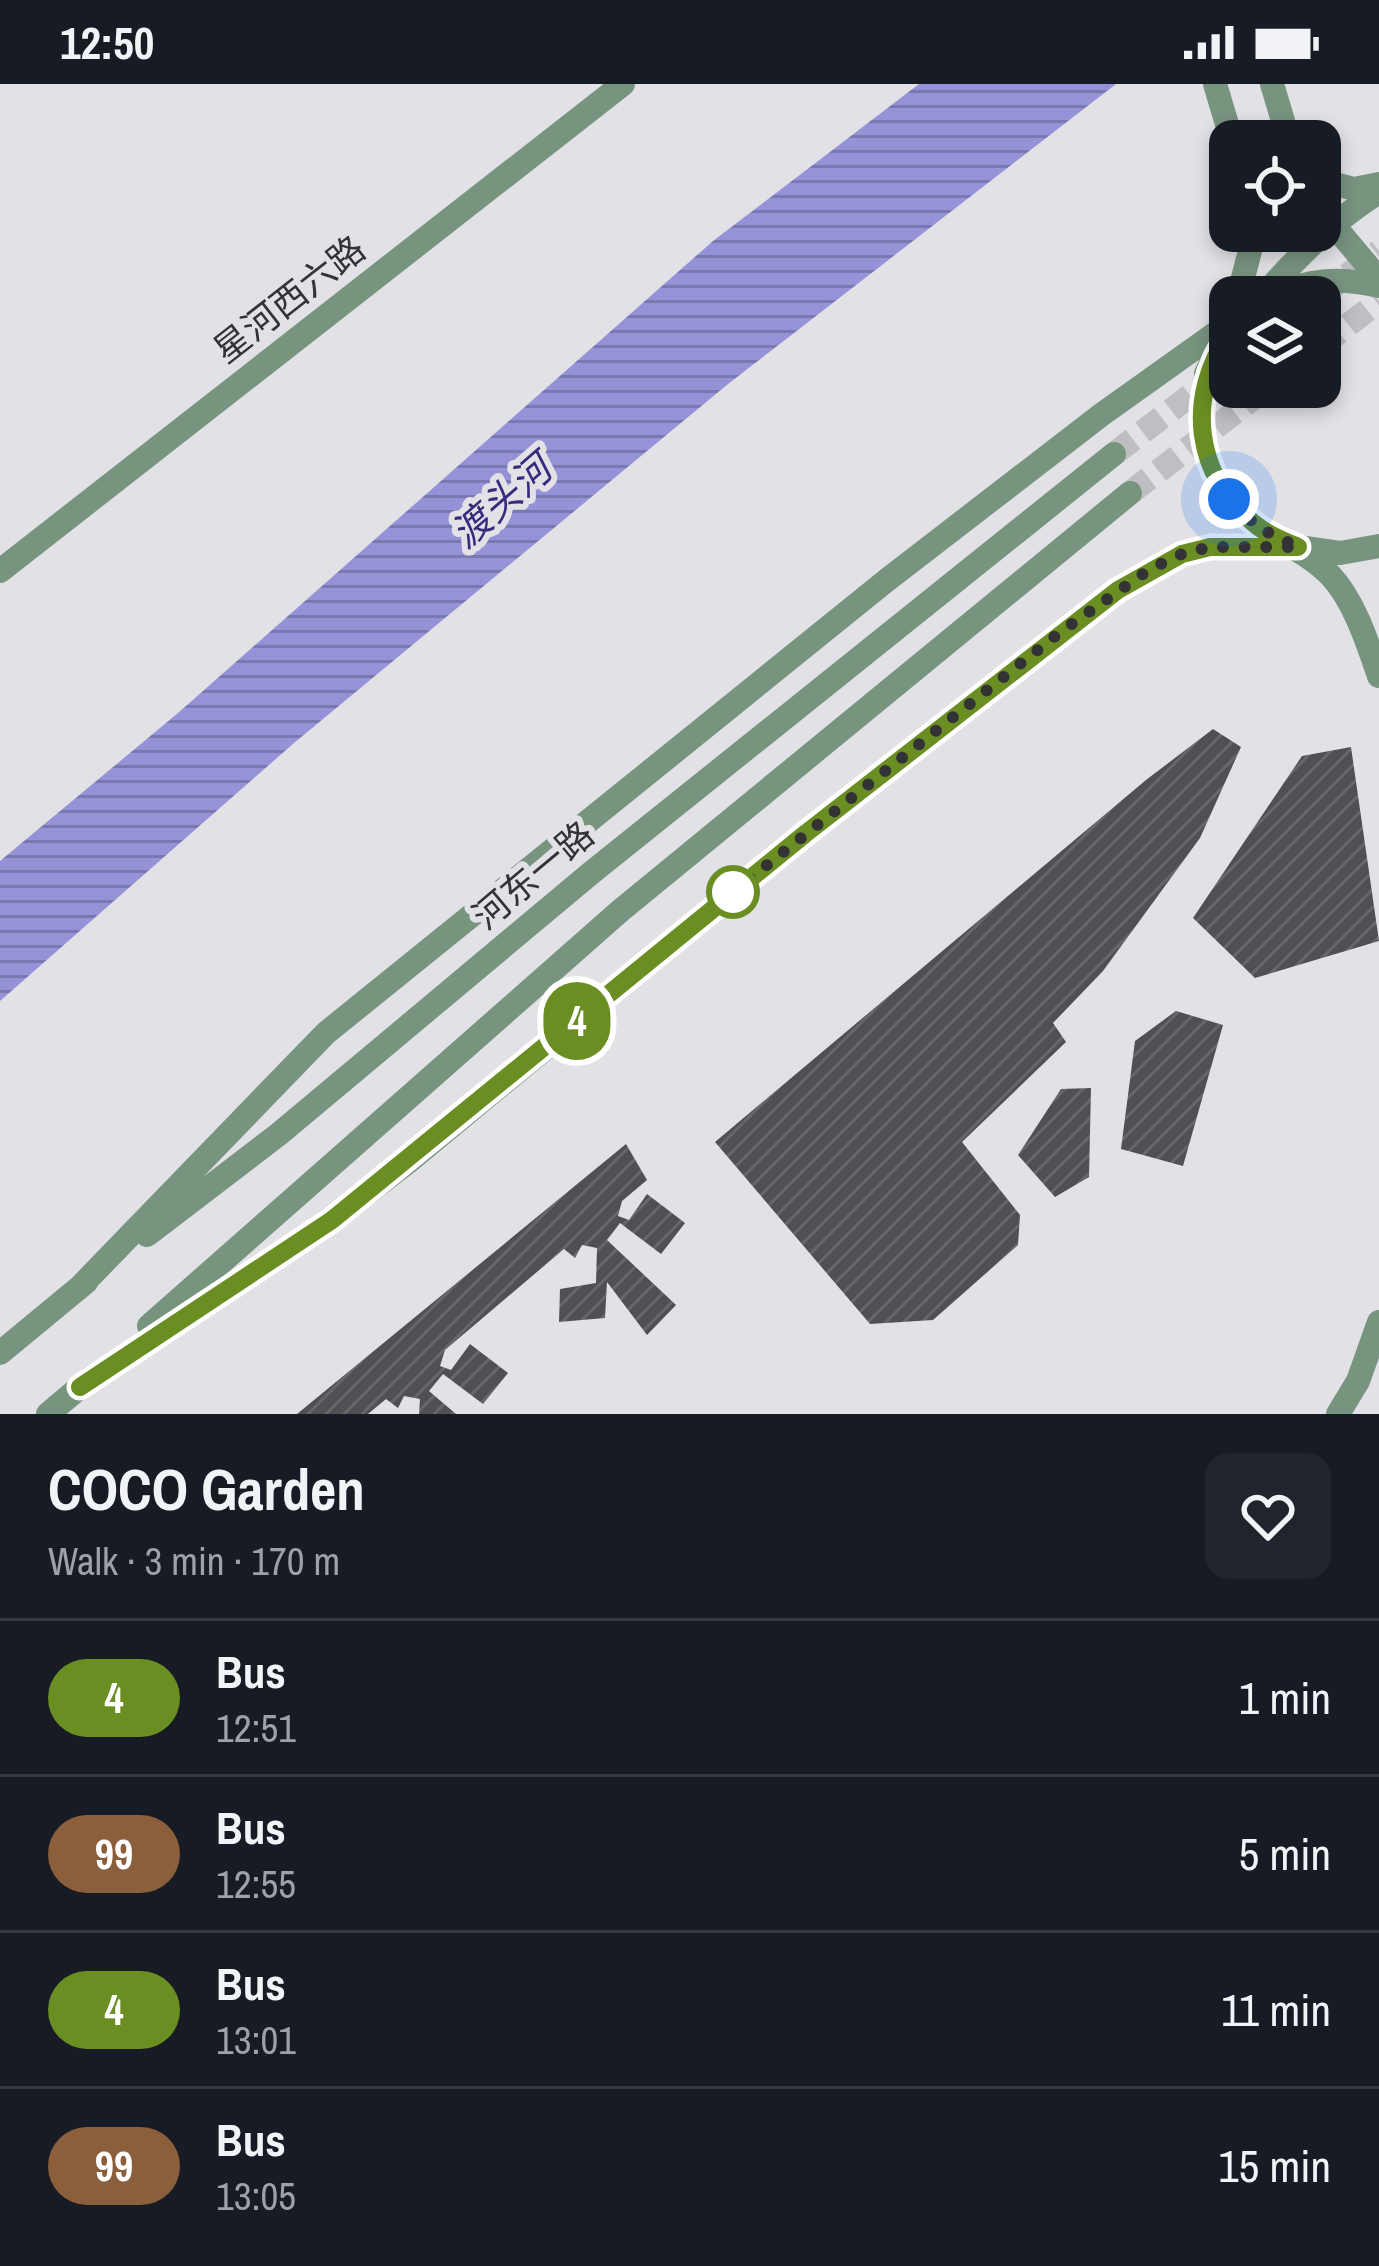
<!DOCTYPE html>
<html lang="en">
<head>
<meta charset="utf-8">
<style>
  :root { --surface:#171b24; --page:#20242c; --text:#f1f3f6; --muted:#9ea1a6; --line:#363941 }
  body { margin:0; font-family:"Archivo Narrow","Noto Sans SC",sans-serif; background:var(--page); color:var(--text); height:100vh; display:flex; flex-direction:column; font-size:45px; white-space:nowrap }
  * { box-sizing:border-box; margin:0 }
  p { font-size:39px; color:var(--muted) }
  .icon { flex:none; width:66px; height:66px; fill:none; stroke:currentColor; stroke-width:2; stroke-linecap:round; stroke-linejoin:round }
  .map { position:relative; height:1330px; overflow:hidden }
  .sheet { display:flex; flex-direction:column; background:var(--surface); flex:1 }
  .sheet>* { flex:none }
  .badge { padding:0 24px; border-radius:39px; font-size:42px; line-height:78px }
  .fabs { position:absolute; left:1209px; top:36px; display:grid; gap:24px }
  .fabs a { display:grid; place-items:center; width:132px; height:132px; border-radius:24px; background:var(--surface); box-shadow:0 6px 18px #0003; font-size:60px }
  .you { position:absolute; width:60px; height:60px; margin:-30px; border:9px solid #fff; border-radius:50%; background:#1a73e8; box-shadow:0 0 0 18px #1a73e833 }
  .map>.badge { position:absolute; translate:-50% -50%; box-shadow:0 0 0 6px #fff }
  .round { display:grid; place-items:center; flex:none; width:126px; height:126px; border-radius:24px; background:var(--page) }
  .head { display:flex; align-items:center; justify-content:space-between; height:204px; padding:0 48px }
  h1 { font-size:57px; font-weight:700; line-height:90px }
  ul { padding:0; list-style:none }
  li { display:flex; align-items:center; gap:36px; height:156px; padding:0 48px; border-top:3px solid var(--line) }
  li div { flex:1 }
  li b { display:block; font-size:45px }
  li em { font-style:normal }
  li .badge { min-width:132px; font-weight:700; text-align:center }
  .status { display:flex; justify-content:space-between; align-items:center; height:84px; padding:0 60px; background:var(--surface); direction:ltr }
  .status svg { height:33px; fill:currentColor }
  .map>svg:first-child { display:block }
  .water { fill:url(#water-rules) }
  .building { fill:url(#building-hatch) }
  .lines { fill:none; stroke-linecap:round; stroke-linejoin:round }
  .minor-tunnel { stroke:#bebec3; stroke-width:24; stroke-dasharray:24 12; stroke-linecap:butt }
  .minor { stroke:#77947f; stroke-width:24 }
  .tertiary { stroke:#77947f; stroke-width:24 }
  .line-casing { stroke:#fff; stroke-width:27 }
  .line { stroke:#6b8e23; stroke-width:18 }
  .walk { stroke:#333335; stroke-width:12; stroke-dasharray:0 21.6 }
  .stop-dot { fill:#fff; stroke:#6b8e23; stroke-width:6 }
  .labels { text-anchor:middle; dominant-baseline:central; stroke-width:12; stroke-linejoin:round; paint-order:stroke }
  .street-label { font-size:36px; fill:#333335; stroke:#e1e1e6 }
  .water-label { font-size:39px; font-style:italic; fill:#382a7c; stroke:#e1e1e6 }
</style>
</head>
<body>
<div class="status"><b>12:50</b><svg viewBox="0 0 49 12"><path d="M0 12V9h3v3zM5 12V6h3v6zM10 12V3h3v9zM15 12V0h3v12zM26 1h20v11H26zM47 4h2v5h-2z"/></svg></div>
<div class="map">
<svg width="1379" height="1330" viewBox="0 0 1379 1330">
  <defs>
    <pattern id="water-rules" width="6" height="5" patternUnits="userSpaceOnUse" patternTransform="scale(3)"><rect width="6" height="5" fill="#9592d8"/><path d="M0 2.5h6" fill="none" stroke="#7a78b0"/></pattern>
    <pattern id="building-hatch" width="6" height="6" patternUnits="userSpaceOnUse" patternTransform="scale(3)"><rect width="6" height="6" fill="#505054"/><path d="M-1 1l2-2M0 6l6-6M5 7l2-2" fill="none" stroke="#67676a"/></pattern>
  </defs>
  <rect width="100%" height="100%" fill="#e1e1e6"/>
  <path class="water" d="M919,0H1116L728,300L294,659L0,917V777L178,629L713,157Z"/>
  <path class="building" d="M1213,645L1241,663L1200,754L1103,887L1053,939L1066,958L962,1058L1020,1131L1018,1161L933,1236L870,1240L715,1058L1146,696Z
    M1351,663L1379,857L1255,894L1193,834L1302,672Z
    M1176,927L1223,941L1183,1082L1121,1065L1135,957Z
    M1091,1004L1089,1093L1055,1113L1018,1071L1061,1005Z
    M626,1060L647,1096L622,1117L618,1132L629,1136L647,1110L685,1139L661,1170L620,1139L607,1156L676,1221L647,1251L607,1198L605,1234L559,1238L560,1205L596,1199L597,1164L582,1161L575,1174L564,1165L445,1266L440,1282L451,1286L470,1260L508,1289L483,1320L443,1290L429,1307L456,1330H419L420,1315L404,1312L398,1324L386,1315L368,1330H297Z"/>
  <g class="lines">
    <path class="minor-tunnel" d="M1319,213L1379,167
      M1320,263L1379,217
      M1114,370L1230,281
      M1130,409L1268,303"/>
    <path class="minor" d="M1262,213C1298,172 1333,137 1379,108
      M1271,213C1307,195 1339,193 1379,202
      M1216,272C1185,329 1205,409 1261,445C1285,461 1310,470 1330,491C1354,516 1368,560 1379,592
      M147,1151L279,1050L591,789L1114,370
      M78,1205L326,949L887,496L1101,331L1230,239
      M149,1242L620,827L1130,409
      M0,1269L86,1198
      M80,1303L332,1136L408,1078L804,750L1118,505L1182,469L1210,463H1298L1340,469L1379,462
      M48,1330L92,1293
      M1338,1330L1358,1297L1379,1238"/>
    <path class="tertiary" d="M1215,0L1232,57
      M1272,0L1289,57
      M1320,96L1354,105L1379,100
      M1320,125L1379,195
      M1238,213L1251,163L1250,147
      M1206,290L1230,234
      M0,487L623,0"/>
  </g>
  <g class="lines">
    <g class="line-casing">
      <path id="line" d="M80,1303L332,1136L805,750L1118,506L1182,470L1210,463H1298C1284,457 1268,451 1256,441C1194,392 1185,313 1230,249"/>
    </g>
    <use href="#line" class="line"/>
    <path class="walk" d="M733,808L1059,549L1150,485L1182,470L1210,463H1298L1259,444L1229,415"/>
  </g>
  <circle class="stop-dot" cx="733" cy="808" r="24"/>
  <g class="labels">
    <g class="street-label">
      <text transform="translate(289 215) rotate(-38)">星河西六路</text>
      <text transform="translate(533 791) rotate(-40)">河东一路</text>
    </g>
    <g class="water-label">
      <text transform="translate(501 417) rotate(-41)">渡头河</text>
    </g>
  </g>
</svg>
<div class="fabs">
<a><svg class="icon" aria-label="locate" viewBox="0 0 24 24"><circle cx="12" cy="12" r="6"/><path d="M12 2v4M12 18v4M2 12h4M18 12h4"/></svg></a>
<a><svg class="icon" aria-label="layers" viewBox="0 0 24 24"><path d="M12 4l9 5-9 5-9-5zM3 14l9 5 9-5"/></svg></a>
</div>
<div class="you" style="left:1229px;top:415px"></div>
<b class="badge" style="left:577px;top:937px;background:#6b8e23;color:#fff">4</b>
</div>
<section class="sheet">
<div class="head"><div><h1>COCO Garden</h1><p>Walk · 3 min · 170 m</p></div><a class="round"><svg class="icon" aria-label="heart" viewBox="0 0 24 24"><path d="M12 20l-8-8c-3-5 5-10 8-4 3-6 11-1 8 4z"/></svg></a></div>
<ul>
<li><span class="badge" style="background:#6b8e23;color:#fff">4</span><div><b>Bus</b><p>12:51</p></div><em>1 min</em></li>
<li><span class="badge" style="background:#8b5e3c;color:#fff">99</span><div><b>Bus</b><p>12:55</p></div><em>5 min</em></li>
<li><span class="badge" style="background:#6b8e23;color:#fff">4</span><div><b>Bus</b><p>13:01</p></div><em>11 min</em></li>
<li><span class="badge" style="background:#8b5e3c;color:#fff">99</span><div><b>Bus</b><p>13:05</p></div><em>15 min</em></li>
</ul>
</section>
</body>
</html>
